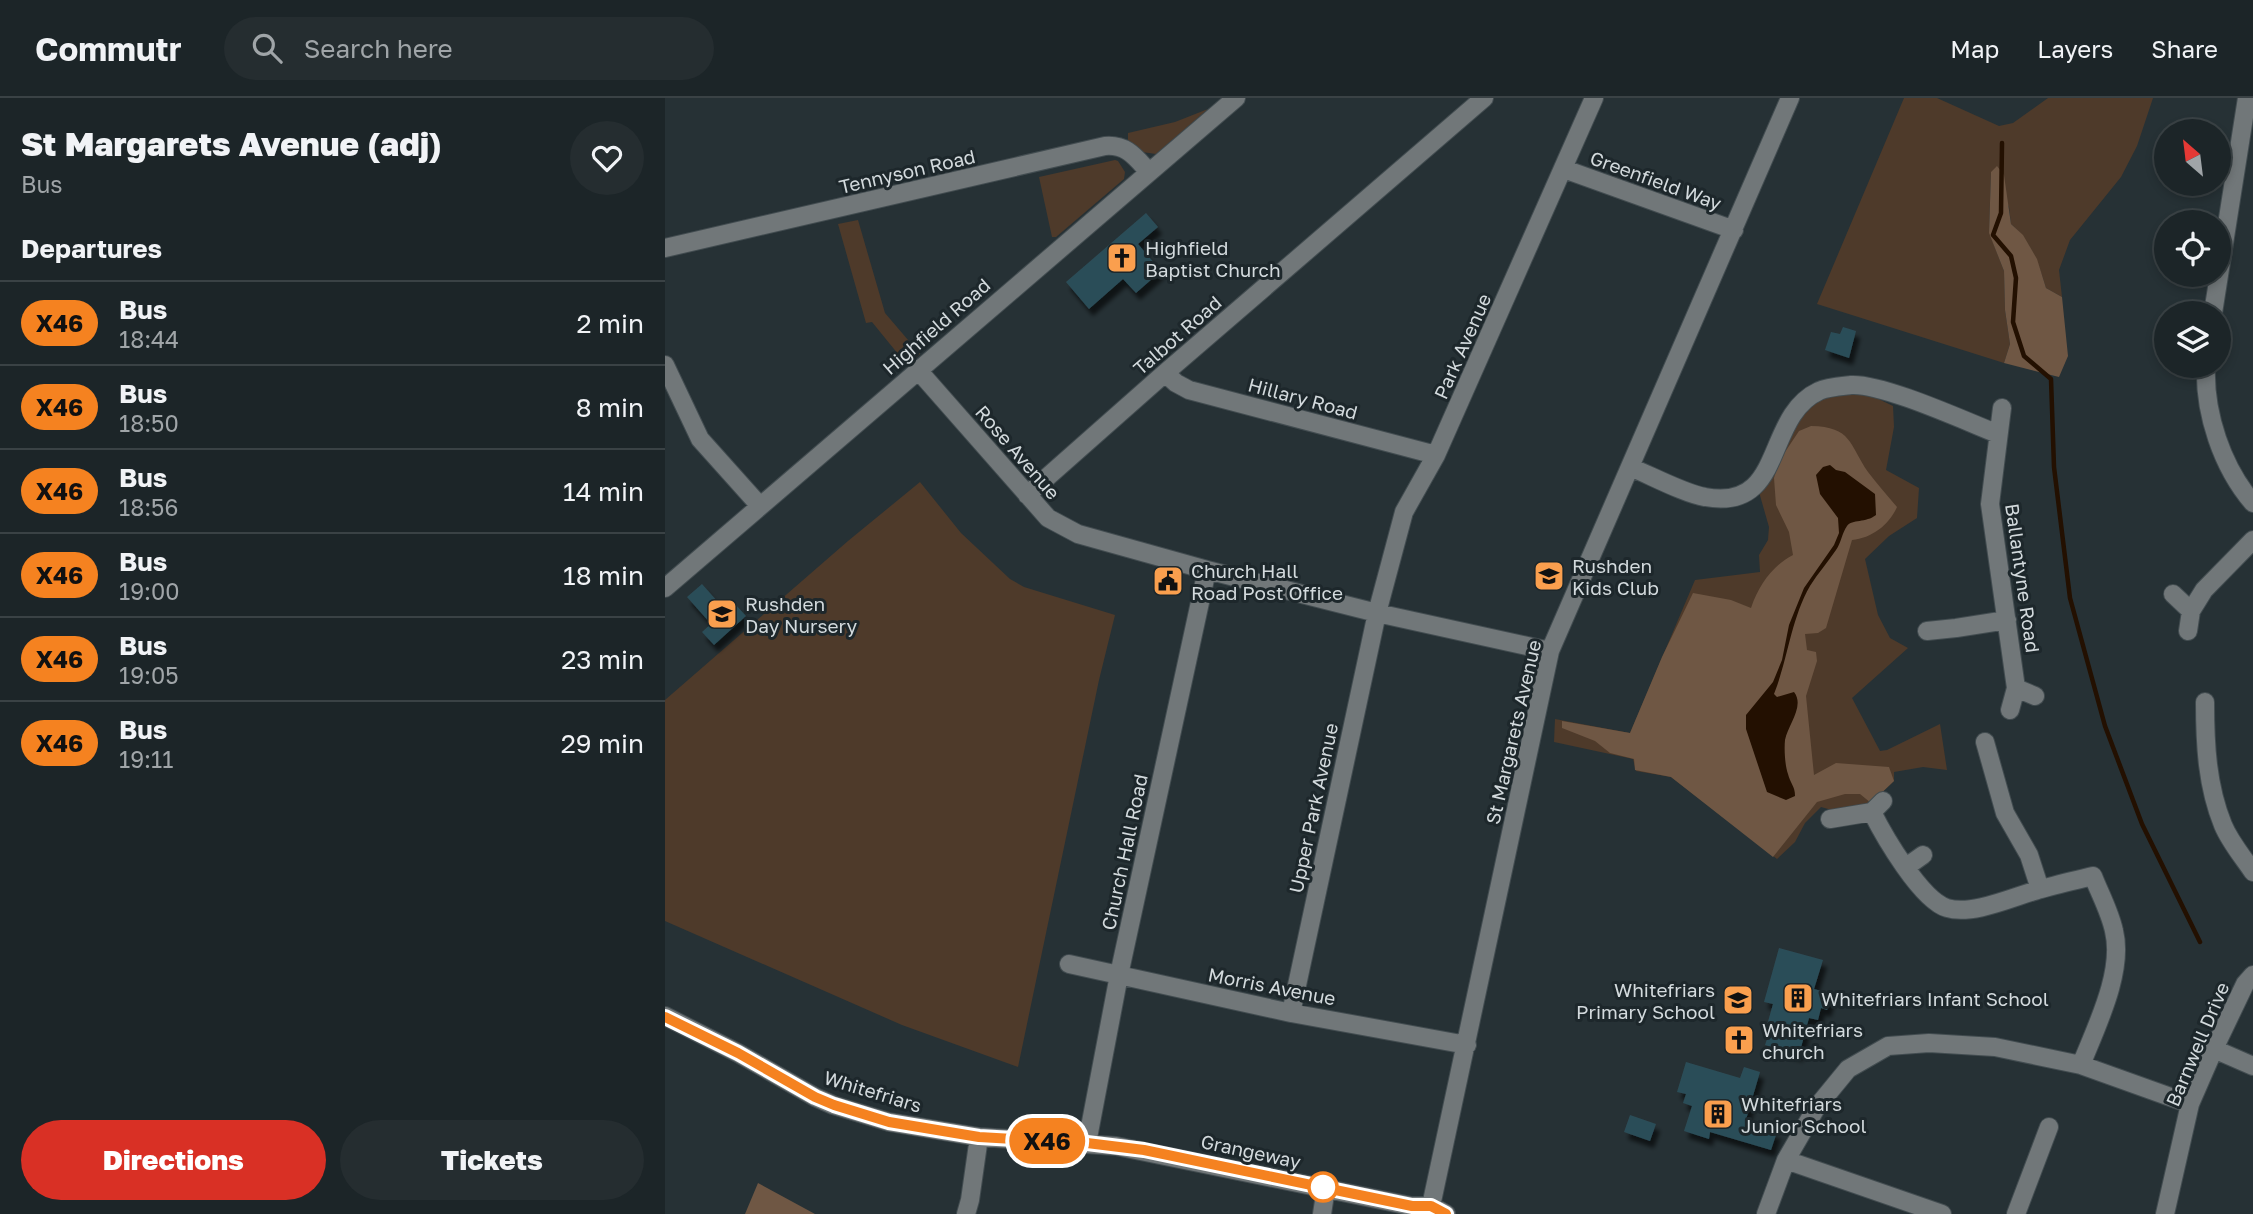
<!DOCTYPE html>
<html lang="en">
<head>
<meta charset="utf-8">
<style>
  :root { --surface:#1c2528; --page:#252d30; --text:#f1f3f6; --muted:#a0a5a8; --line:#3a4245; --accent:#d93025 }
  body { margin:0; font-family:"Golos Text",sans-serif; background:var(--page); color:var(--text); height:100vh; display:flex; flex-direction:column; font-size:26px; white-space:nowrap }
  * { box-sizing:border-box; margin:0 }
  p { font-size:23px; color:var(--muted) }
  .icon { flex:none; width:38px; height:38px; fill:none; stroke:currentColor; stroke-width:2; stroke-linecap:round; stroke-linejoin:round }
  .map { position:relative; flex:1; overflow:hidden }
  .panel { display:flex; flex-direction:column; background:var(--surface); width:665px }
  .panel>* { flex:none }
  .badge { padding:0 14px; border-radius:23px; font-size:24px; line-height:46px }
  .needle { width:46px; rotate:332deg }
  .fabs { position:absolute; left:1489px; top:21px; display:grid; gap:14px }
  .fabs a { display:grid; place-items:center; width:77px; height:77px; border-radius:50%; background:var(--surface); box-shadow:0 4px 10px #0003,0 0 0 2px var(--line); font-size:35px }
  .map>.badge { position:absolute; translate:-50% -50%; box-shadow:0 0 0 4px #fff }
  h2 { padding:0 21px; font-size:26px; line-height:63px }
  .round { display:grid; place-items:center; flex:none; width:74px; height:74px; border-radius:37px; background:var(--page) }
  .headline { display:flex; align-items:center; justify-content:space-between; height:119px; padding:0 21px }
  h1 { font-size:33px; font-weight:800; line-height:52px }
  .button { display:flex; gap:14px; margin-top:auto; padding:14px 21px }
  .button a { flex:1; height:80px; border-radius:42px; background:var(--accent); color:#fff; font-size:28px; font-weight:800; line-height:80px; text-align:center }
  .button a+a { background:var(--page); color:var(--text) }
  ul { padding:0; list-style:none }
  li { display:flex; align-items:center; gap:21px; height:84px; padding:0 21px; border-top:2px solid var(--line) }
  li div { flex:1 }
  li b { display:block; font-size:26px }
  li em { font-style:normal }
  li .badge { min-width:77px; font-weight:700; text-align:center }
  header { display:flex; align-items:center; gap:42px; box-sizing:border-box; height:98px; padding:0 35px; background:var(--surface); border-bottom:2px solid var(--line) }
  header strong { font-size:33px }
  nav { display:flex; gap:38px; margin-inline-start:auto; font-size:24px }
  .search { width:490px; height:63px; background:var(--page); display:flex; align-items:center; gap:18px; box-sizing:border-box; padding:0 24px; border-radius:38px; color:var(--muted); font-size:26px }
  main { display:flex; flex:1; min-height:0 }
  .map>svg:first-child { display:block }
  .green { fill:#4e3a2a }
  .forest { fill:#6f5744 }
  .water { fill:#231001 }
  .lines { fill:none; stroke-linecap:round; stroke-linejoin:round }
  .stream { stroke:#231001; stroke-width:4.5 }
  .building { fill:#2c4d58; filter:url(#shadow) }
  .minor-casing { stroke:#424c50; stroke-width:20 }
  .minor { stroke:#717779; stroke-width:18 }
  .line-casing { stroke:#fff; stroke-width:16 }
  .line { stroke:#f58220; stroke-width:10 }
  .stop-dot { fill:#fff; stroke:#f58220; stroke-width:3.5 }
  .labels { text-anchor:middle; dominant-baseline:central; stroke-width:6; stroke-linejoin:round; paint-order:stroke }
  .street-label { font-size:19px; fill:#d3dadd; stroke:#1d272b }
  .poi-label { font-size:19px; fill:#d3dadd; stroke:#1d272b; text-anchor:start }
</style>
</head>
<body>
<header>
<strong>Commutr</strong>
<div class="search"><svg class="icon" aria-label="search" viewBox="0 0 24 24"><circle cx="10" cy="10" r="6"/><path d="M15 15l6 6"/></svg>Search here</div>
<nav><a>Map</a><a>Layers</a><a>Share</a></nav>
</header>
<main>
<section class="panel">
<div class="headline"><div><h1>St Margarets Avenue (adj)</h1><p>Bus</p></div><a class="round"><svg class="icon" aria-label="heart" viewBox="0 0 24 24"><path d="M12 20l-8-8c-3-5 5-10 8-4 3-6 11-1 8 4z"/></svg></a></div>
<h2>Departures</h2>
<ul>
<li><span class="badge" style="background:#f58220;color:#111">X46</span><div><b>Bus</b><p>18:44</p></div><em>2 min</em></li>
<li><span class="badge" style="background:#f58220;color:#111">X46</span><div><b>Bus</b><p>18:50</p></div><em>8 min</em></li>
<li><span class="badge" style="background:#f58220;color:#111">X46</span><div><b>Bus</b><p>18:56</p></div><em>14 min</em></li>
<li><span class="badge" style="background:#f58220;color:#111">X46</span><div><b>Bus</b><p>19:00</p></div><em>18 min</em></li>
<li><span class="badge" style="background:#f58220;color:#111">X46</span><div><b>Bus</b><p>19:05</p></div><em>23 min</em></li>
<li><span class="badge" style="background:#f58220;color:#111">X46</span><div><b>Bus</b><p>19:11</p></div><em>29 min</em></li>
</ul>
<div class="button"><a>Directions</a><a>Tickets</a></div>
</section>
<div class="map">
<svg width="1588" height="1116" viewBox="0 0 1588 1116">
  <defs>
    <filter id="shadow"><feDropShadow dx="4" dy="7" stdDeviation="2" flood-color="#0009"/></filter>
  </defs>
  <rect width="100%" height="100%" fill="#263135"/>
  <path class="green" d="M1239,0H1272L1334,28L1348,25L1383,0H1488L1472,48L1456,79L1405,142L1394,172L1397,199L1381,190C1373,164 1366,144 1346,126L1344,109L1326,74L1324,134L1339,173L1340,212L1345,246L1339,265L1152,206Z
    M543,11L491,56L477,54L463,42V35L510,24Z
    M450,62L453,63L460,74L459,81L391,139H387L374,79Z
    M193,122L220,215L255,256L242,267L207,224L201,225L173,126Z
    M1199,294L1228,308L1229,329L1221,372L1254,390L1252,420L1224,438L1200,461L1213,517L1225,540L1243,550L1187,600L1215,653L1222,652L1275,626L1282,672L1258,669L1229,674V683C1207,704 1189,720 1156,709L1140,725L1130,744L1112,761L1006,679L971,673L968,661L889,644L890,621L965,635L1030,482L1095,474L1094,457L1103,442L1104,429L1094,394L1123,327L1153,301L1169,295Z
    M255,384L296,435L345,481L359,489L450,517L434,582L353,969L237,927L0,823V602L183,443Z"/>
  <path class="forest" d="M1332,68L1339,77L1346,126L1358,137L1372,161L1381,190L1397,199L1403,258L1394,279L1339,265L1345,246L1340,212L1339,173L1324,135L1326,74Z
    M1146,328C1187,329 1184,346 1203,374C1212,386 1222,397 1232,409C1224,427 1207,440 1187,442L1161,530L1153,535L1140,536L1142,552L1151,554L1152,563L1141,598L1149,677L1171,665L1224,669L1229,683L1206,705L1195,696H1180L1152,704L1108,759L1006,679L970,672L969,661L945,655L930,643L897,630V623L965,635L997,559L1028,495L1066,502L1086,510C1094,487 1107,468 1128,457L1124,434L1111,407L1109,380L1114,363L1134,333Z
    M93,1085L150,1116H80Z"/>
  <path class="water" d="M1165,367L1171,372L1180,374L1210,396L1211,417C1201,425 1187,421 1182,428C1177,435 1176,445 1171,452C1163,464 1153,475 1145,488C1126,521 1123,561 1109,596L1112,599L1129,594C1140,608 1123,627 1120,642C1119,651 1120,668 1123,676C1125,685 1130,688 1130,698L1121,702L1102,694L1081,631V617L1108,584L1117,562L1124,527L1139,490L1169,447L1174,435L1173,420L1155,396L1151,377L1158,369Z"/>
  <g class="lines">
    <path class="stream" d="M1337,45L1336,115L1328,137L1346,158L1351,180L1348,224L1359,258L1386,281L1389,369L1405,500L1440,628L1477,726L1535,844"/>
  </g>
  <path class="building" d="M481,115L493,129L473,146L496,173L471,195L458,181L424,211L401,184Z
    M1178,229L1191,233L1184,260L1160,252L1166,234L1175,236Z
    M37,486L61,513L70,506L81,518L49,547L37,534L46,526L22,499Z
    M1114,850L1158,862L1149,891L1167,896L1162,912L1156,910L1153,922L1144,920L1134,957L1100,947L1104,935L1100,934L1108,906L1099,904Z
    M1021,964L1075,980L1079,969L1095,974L1080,1025L1112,1034L1106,1052L1045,1034L1044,1041L1019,1033L1027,1008L1018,1005L1021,996L1012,994Z
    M965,1017L991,1026L985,1043L959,1034Z"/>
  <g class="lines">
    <g class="minor-casing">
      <path id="minor" d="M899,71L1069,132
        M0,150L440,48C462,46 471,60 484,74
        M1548,215L1582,0
        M0,267L35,341L95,408
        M1541,268C1539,315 1557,369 1588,405
        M252,271L383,420L413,436L542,472L712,515L885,553
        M500,275L511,285L524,292L771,357
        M1337,310L1325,406L1351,590L1345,612
        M965,369C985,377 1020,396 1040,399C1121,414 1098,319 1154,293C1162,289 1177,288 1186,287C1217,285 1300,323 1333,336
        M362,397L500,275L819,0
        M0,490L571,0
        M1508,496L1526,513
        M1262,533L1291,530L1342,522
        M1523,533L1526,513L1539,492L1588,442
        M1351,590L1370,598
        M1540,604C1540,646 1542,688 1558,727C1565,744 1578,759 1588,774
        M1320,644L1340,715L1364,757L1375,791
        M1207,714C1219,738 1256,802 1282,810C1308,818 1350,798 1376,791C1393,786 1411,782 1428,778C1435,796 1445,814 1449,833C1459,874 1431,929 1416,967
        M1165,721L1207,714L1218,703
        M1241,769L1258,757
        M404,866L626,915L802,947
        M626,915L712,515L739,414L771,357L929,0
        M0,918L73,955L150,999L168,1007L224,1024L314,1039L451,1048L746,1108H766L781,1116
        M1549,951L1588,968
        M422,1045L454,877L542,472
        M1121,1062L1277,1116
        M766,1108L885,553L1125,0
        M301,1116L305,1102L314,1039
        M657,1116L661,1090
        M1101,1116L1121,1062L1151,1010L1183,971L1223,948L1264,945L1330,949L1416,967L1525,1006
        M1351,1116L1384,1029
        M1500,1116L1525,1006L1549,951L1580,886L1588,877"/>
    </g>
    <use href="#minor" class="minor"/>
  </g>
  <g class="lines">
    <g class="line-casing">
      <path id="line" d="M0,919L73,955L150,999L169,1007L224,1024L314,1039L422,1045L479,1052L747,1108H766L781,1116"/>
    </g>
    <use href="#line" class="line"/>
  </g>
  <defs>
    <g id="church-square" transform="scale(1.575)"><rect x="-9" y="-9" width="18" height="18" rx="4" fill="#fa9f4e" stroke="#1d272b"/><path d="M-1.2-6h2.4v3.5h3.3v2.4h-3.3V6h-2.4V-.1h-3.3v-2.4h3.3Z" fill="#111"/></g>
    <g id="school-square" transform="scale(1.575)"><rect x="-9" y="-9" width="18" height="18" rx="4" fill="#fa9f4e" stroke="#1d272b"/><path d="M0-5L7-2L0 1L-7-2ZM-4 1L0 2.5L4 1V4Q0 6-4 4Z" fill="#111"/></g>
    <g id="civic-square" transform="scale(1.575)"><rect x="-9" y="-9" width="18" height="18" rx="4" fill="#fa9f4e" stroke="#1d272b"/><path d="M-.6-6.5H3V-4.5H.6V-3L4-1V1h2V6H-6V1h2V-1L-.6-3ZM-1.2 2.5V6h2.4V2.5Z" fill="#111"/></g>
    <g id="building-square" transform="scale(1.575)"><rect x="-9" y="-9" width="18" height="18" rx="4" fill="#fa9f4e" stroke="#1d272b"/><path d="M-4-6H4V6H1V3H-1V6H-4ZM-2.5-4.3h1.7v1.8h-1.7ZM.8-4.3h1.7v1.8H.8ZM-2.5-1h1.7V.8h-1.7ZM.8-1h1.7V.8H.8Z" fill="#111"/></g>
  </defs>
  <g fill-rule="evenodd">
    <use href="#church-square" x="457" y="160"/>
    <use href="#school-square" x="884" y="478"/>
    <use href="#civic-square" x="503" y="483"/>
    <use href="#school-square" x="57" y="516"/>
    <use href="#building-square" x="1133" y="900"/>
    <use href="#school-square" x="1073" y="902"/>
    <use href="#church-square" x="1074" y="942"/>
    <use href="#building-square" x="1053" y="1016"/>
  </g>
  <circle class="stop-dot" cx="658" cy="1089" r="14"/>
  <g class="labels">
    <g class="street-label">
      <text transform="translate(242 73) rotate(-13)">Tennyson Road</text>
      <text transform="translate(991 82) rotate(20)">Greenfield Way</text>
      <text transform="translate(271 228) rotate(-41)">Highfield Road</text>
      <text transform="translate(512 237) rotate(-41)">Talbot Road</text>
      <text transform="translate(797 248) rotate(-66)">Park Avenue</text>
      <text transform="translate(638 300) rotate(15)">Hillary Road</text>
      <text transform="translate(353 354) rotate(49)">Rose Avenue</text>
      <text transform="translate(1358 480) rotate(82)">Ballantyne Road</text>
      <text transform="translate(848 634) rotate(-77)">St Margarets Avenue</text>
      <text transform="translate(648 710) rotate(-78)">Upper Park Avenue</text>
      <text transform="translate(459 754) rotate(-78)">Church Hall Road</text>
      <text transform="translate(607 888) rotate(11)">Morris Avenue</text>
      <text transform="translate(1532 946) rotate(-67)">Barnwell Drive</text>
      <text transform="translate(208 993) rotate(17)">Whitefriars</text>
      <text transform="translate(586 1053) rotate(12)">Grangeway</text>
    </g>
    <g class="poi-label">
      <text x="480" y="149">Highfield<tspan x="480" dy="22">Baptist Church</tspan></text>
      <text x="907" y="467">Rushden<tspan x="907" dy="22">Kids Club</tspan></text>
      <text x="526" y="472">Church Hall<tspan x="526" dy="22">Road Post Office</tspan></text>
      <text x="80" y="505">Rushden<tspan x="80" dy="22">Day Nursery</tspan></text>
      <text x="1050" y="891" text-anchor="end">Whitefriars<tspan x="1050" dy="22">Primary School</tspan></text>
      <text x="1156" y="900">Whitefriars Infant School</text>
      <text x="1097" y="931">Whitefriars<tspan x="1097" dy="22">church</tspan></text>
      <text x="1076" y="1005">Whitefriars<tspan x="1076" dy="22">Junior School</tspan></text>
    </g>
  </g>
</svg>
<div class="fabs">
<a><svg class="needle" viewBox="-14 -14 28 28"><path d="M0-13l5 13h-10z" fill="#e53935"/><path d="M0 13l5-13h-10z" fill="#a0a5a8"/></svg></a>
<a><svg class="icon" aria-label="locate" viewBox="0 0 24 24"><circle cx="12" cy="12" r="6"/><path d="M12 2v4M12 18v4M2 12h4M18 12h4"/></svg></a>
<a><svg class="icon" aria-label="layers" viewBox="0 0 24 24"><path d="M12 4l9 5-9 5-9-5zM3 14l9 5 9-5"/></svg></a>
</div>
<b class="badge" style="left:382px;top:1043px;background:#f58220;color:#111">X46</b>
</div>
</main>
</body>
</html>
